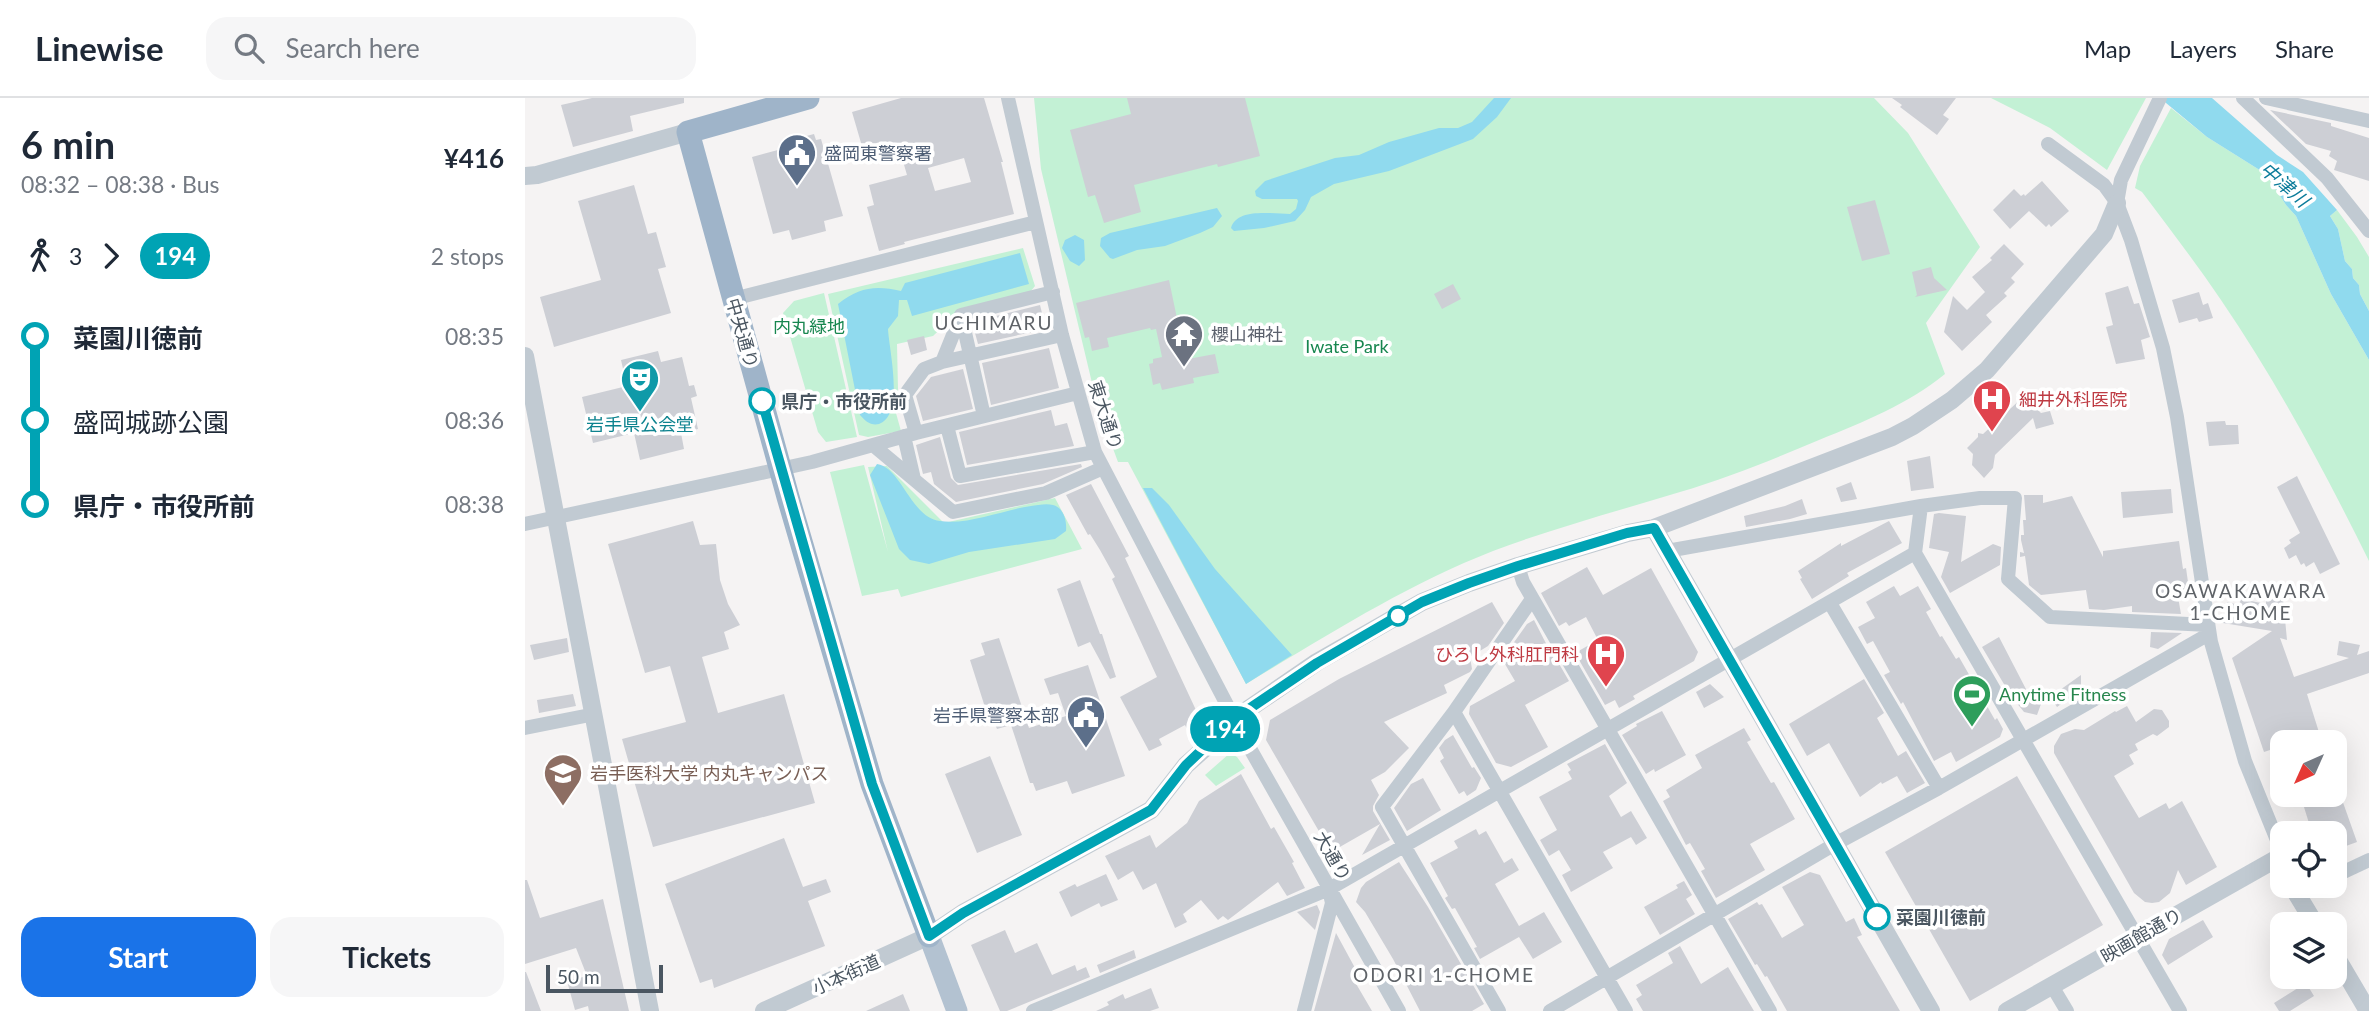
<!DOCTYPE html>
<html lang="en">
<head>
<meta charset="utf-8">
<style>
  :root { --surface:#fff; --page:#f6f6f7; --text:#1f2937; --muted:#747a83; --line:#e0e1e3; --accent:#1a73e8 }
  body { margin:0; font-family:Lato,"Noto Sans JP",sans-serif; background:var(--page); color:var(--text); height:100vh; display:flex; flex-direction:column; font-size:26px; white-space:nowrap }
  * { box-sizing:border-box; margin:0 }
  p { font-size:23px; color:var(--muted) }
  .icon { flex:none; width:38px; height:38px; fill:none; stroke:currentColor; stroke-width:2; stroke-linecap:round; stroke-linejoin:round }
  .map { position:relative; flex:1; overflow:hidden }
  .panel { display:flex; flex-direction:column; background:var(--surface); width:525px }
  .panel>* { flex:none }
  .badge { padding:0 14px; border-radius:23px; font-size:24px; line-height:46px }
  .needle { width:46px; rotate:225deg }
  .fabs { position:absolute; left:1745px; top:632px; display:grid; gap:14px }
  .fabs a { display:grid; place-items:center; width:77px; height:77px; border-radius:14px; background:var(--surface); box-shadow:0 7px 28px #0002; font-size:35px }
  .scale { position:absolute; left:21px; bottom:18px; width:117px; box-sizing:border-box; padding-left:7px; border:4px solid #4a5661; border-top:0; font-size:19px; line-height:24px; white-space:nowrap; color:#4a5661; -webkit-text-stroke:5px #fff; paint-order:stroke }
  .map>.badge { position:absolute; translate:-50% -50%; box-shadow:0 0 0 4px #fff }
  .legs { display:flex; align-items:center; gap:10px; height:77px; padding:0 21px; font-size:23px }
  .legs p { margin-inline-start:auto }
  .overview { display:flex; align-items:center; justify-content:space-between; height:119px; padding:0 21px }
  h1 { font-size:38px; font-weight:700; line-height:52px }
  .action { display:flex; gap:14px; margin-top:auto; padding:14px 21px }
  .action a { flex:1; height:80px; border-radius:21px; background:var(--accent); color:#fff; font-size:28px; font-weight:700; line-height:80px; text-align:center }
  .action a+a { background:var(--page); color:var(--text) }
  ul { padding:0 21px; list-style:none }
  li { display:flex; align-items:center; gap:24px; height:84px; font-size:26px }
  li i { display:grid; place-items:center; width:10px; height:100%; margin:0 9px; background:currentColor }
  li i::after { content:''; width:18px; height:18px; margin:-9px; border:5px solid; border-radius:50%; background:var(--surface) }
  li p { margin-inline-start:auto }
  li:first-child i { background:linear-gradient(#0000 50%,currentColor 0) }
  li:last-child i { background:linear-gradient(currentColor 50%,#0000 0) }
  header { display:flex; align-items:center; gap:42px; box-sizing:border-box; height:98px; padding:0 35px; background:var(--surface); border-bottom:2px solid var(--line) }
  header strong { font-size:33px }
  nav { display:flex; gap:38px; margin-inline-start:auto; font-size:24px }
  .search { width:490px; height:63px; background:var(--page); display:flex; align-items:center; gap:18px; box-sizing:border-box; padding:0 24px; border-radius:21px; color:var(--muted); font-size:26px }
  main { display:flex; flex:1; min-height:0 }
  .map>svg:first-child { display:block }
  .green { fill:#c3f1d5 }
  .water { fill:#90daee }
  .building { fill:#cdcfd5; fill-rule:evenodd }
  .lines { fill:none; stroke-linecap:round; stroke-linejoin:round }
  .minor { stroke:#c1cad2; stroke-width:14 }
  .tertiary { stroke:#c1cad2; stroke-width:18 }
  .primary { stroke:#b3c2d1; stroke-width:21 }
  .trunk { stroke:#9fb4c9; stroke-width:23 }
  .line-1-casing { stroke:#fff; stroke-width:16 }
  .line-1 { stroke:#00a3b4; stroke-width:10 }
  .stop-1-dot { fill:#fff; stroke:#00a3b4; stroke-width:3.5 }
  .labels { text-anchor:middle; dominant-baseline:central; stroke-width:7; stroke-linejoin:round; paint-order:stroke }
  .service-label { font-size:18px; fill:#4e5e75; stroke:#fff; text-anchor:start }
  .park-label { font-size:18px; fill:#17864f; stroke:#fff }
  .street-label { font-size:18px; fill:#4a5661; stroke:#fff }
  .worship-label { font-size:18px; fill:#5b616d; stroke:#fff; text-anchor:start }
  .health-label { font-size:18px; fill:#be3a42; stroke:#fff; text-anchor:start }
  .stop-label { font-size:18px; font-weight:bold; fill:#4a5661; stroke:#fff; text-anchor:start }
  .culture-label { font-size:18px; fill:#0d838f; stroke:#fff }
  .leisure-label { font-size:18px; fill:#27864d; stroke:#fff; text-anchor:start }
  .education-label { font-size:18px; fill:#785e54; stroke:#fff; text-anchor:start }
  .water-label { font-size:19px; font-style:italic; fill:#0c7c9b; stroke:#fff }
  .neighbourhood-label { font-size:19px; letter-spacing:2px; fill:#5f6368; stroke:#fff }
</style>
</head>
<body>
<header>
<strong>Linewise</strong>
<div class="search"><svg class="icon" aria-label="search" viewBox="0 0 24 24"><circle cx="10" cy="10" r="6"/><path d="M15 15l6 6"/></svg>Search here</div>
<nav><a>Map</a><a>Layers</a><a>Share</a></nav>
</header>
<main>
<section class="panel">
<div class="overview"><div><h1>6 min</h1><p>08:32 – 08:38 · Bus</p></div><b>¥416</b></div>
<div class="legs"><svg class="icon" aria-label="walk" viewBox="0 0 24 24"><circle cx="13" cy="4" r="2"/><path d="M13 8l-2 6 4 7M11 14l-3 7M7 12l3-4h3l4 4"/></svg>3<svg class="icon" aria-label="forward" viewBox="0 0 24 24"><path d="M9 5l7 7-7 7"/></svg><b class="badge" style="background:#00a3b4;color:#fff">194</b><p>2 stops</p></div>
<ul>
<li><i style="color:#00a3b4"></i><b>菜園川徳前</b><p>08:35</p></li>
<li><i style="color:#00a3b4"></i><span>盛岡城跡公園</span><p>08:36</p></li>
<li><i style="color:#00a3b4"></i><b>県庁・市役所前</b><p>08:38</p></li>
</ul>
<div class="action"><a>Start</a><a>Tickets</a></div>
</section>
<div class="map">
<svg width="1844" height="913" viewBox="0 0 1844 913">
  <rect width="100%" height="100%" fill="#f5f3f3"/>
  <path class="green" d="M509,0H1349L1383,35L1455,149L1401,225L1420,276C1383,306 1339,324 1294,342C1249,361 1203,380 1155,394C1093,413 1029,430 968,453C881,487 801,538 721,586L603,364H593L573,310L516,71Z
    M1466,0H1621L1582,72L1525,30Z
    M1646,10L1682,39L1741,76L1761,107L1771,118L1806,196L1844,262V463C1800,374 1752,284 1696,202C1671,165 1644,130 1617,94L1610,90L1615,68Z
    M1812,112L1832,139L1844,159V213L1835,196L1834,187L1828,180L1827,171L1820,163L1813,131L1805,118Z
    M498,150L510,188L501,199L429,218L408,238L372,246L373,291L369,308L376,333L343,339L334,337L303,196Z
    M299,195L332,339L301,344L293,334L258,215L269,203Z
    M339,367L363,454L343,369L362,368L419,425L530,400L557,451L376,499L373,491L337,498L305,374Z
    M705,655L712,659L720,670L691,688L680,677Z"/>
  <path class="water" d="M969,0H986L972,19L948,41L864,73L809,86L786,99L780,112L770,123L739,130L709,133L706,130C712,109 748,116 765,116L771,111L773,103L772,101H737L731,98L730,93L740,83L810,60L834,57L864,44L914,30H933L947,24Z
    M1635,0H1687L1752,57L1778,74L1812,112L1805,118L1813,131L1820,163L1827,171L1828,180L1834,187L1835,196L1844,213V262L1806,196L1771,118L1761,107L1741,76L1682,39Z
    M692,110L697,118L688,129L675,135L640,148L612,152L588,161L585,160L575,148L576,140L585,135Z
    M550,137L559,142L560,162L554,168L545,163L537,150L540,142Z
    M495,155L504,186L387,218L382,202H374L373,218L363,231C364,252 380,317 354,326C346,328 340,323 335,317L313,206C334,189 351,187 376,193L380,185Z
    M352,366C376,369 386,420 415,423C444,427 477,412 506,408C512,407 522,405 528,407C539,410 542,423 541,433L530,441L444,454L404,466L385,462L374,451L345,377Z
    M618,390H627L644,407L690,471L767,557L721,586Z"/>
  <path class="building" d="M67,0H159V5L105,18L108,33L48,49L36,7Z
    M376,0H459L478,64H476L489,116L379,144L380,146L354,153L342,109L349,107L344,87L382,77L375,53L341,62L327,14ZM439,60L446,84L410,93L403,70Z
    M602,0H720L735,58L693,69L692,66L609,87L616,114L579,125L570,97L563,99L545,32L606,16Z
    M1367,0H1431L1418,17L1424,21L1412,37L1375,9L1377,7Z
    M1745,12L1806,25V28L1844,40V83L1809,72L1812,63L1804,58L1806,53L1781,46Z
    M289,36L291,42L296,41L318,118L299,123L301,133L267,142L264,132L248,136L227,59L275,46L274,40Z
    M1517,83L1544,113L1526,129L1524,126L1521,129L1504,113L1485,131L1468,112L1489,91L1496,98L1499,96L1500,98Z
    M109,87L123,136L131,134L141,169L133,171L146,215L29,249L15,199L76,182L53,103Z
    M1350,102L1365,156L1337,163L1322,109Z
    M1479,146L1499,166L1486,180L1490,184L1479,195L1482,198L1461,217L1467,224L1437,253L1419,234L1428,198L1442,212L1460,194L1447,179L1467,162L1465,160Z
    M1406,169L1409,180L1422,192L1390,199L1392,197L1387,174Z
    M644,182L659,254H662L663,261L690,256L694,275L668,280L669,285L637,292L635,285L628,287L624,266L628,265V261L637,259L631,231L626,232L625,230L582,240L584,249L567,253L564,239L560,240L551,205Z
    M928,186L936,201L917,211L909,196Z
    M1603,188L1609,206L1614,205L1625,239L1616,242L1620,261L1591,266L1581,229L1588,227L1580,195Z
    M1674,194L1678,207L1683,205L1688,220L1674,224L1672,220L1654,225L1647,202Z
    M515,207L521,231L453,246L447,224Z
    M399,238L402,252L386,257L382,242Z
    M524,250L534,290L466,307L457,265Z
    M133,253L136,264L157,259L164,288L169,287L172,298L166,300L173,331L156,335L159,351L115,362L109,335L68,345L57,299L102,288L96,262Z
    M438,271L448,311L398,323L391,298L406,279Z
    M1499,298L1516,315L1525,313L1529,326L1511,331L1508,320L1470,357L1468,370L1459,380L1447,367L1448,356L1442,350L1453,339V335L1458,336Z
    M526,312L530,328L542,325L549,348L442,367L434,334Z
    M1700,323L1701,327H1713L1714,346L1684,348L1681,324Z
    M415,339L426,380L433,387L556,366L557,369L518,386L431,404L409,386L406,374L398,376L397,372L391,347Z
    M1405,358L1409,390L1386,393L1382,363Z
    M1772,378L1815,466L1795,476L1789,464L1781,469L1779,465L1776,467L1771,457L1764,461L1759,450L1766,445L1764,442L1775,435L1752,389Z
    M1326,384L1332,401L1316,404L1311,390Z
    M566,386L604,458L600,460L677,625L662,631L660,627L634,641L637,647L624,653L595,599L632,579L587,481L590,479L575,452L565,436L563,437L541,397Z
    M1646,391L1648,415L1598,420L1596,394Z
    M1499,397H1518V405L1547,398L1578,459V453L1654,443L1658,471L1661,470L1665,498L1653,499L1656,516L1607,514V508L1579,512L1564,511L1561,492L1516,497L1504,487L1500,458L1495,459V454L1499,455L1496,442V437H1499L1498,422H1501Z
    M1277,401L1282,416L1265,421L1221,429L1219,418L1260,408Z
    M1414,415L1441,418L1436,464L1468,446L1476,449L1475,467L1425,495L1416,479L1424,454L1404,450L1409,416Z
    M168,423L175,447L191,446L195,482L203,506L215,527L199,534L204,551L177,559L193,615L259,596L290,705L128,749L97,641L161,624L145,568L120,575L83,446Z
    M1364,423L1377,445L1322,475L1324,478L1287,501L1275,481L1277,480L1273,473L1316,445V448Z
    M1062,469L1078,497L1126,470L1173,554L1169,563L1108,598L1110,601L1094,610L1090,602L1080,607L1050,555L1073,542L1061,519L1044,528L1041,524L1034,528L1016,495Z
    M555,482L575,536H577L591,579L585,581L565,544L553,549L532,491Z
    M1369,488L1375,498L1393,488L1406,511L1401,514L1415,539L1417,538L1431,561L1434,559L1470,622L1472,620L1478,631L1475,639L1431,664L1426,654L1409,663L1378,604L1376,606L1359,577L1365,574L1348,543L1342,546L1333,529L1350,520L1341,504Z
    M1758,500L1762,542L1755,540L1769,579L1824,560L1812,557L1814,543L1835,547L1832,557L1844,553V575L1782,596L1797,644H1757V648L1739,654L1707,560L1747,533L1698,525L1702,504L1714,507L1716,501L1741,506V502Z
    M967,504L979,525L963,548L945,559L947,571L945,574L919,587L922,595L859,624L884,650L860,674L846,682L854,697L848,708V713L865,742L837,757L855,726L806,754L741,642L745,622L814,581Z
    M1009,522L1031,565L1033,564L1044,583L1000,607L1023,649L986,669L971,665L944,616L945,608L990,583L977,561L1002,526Z
    M1626,534L1657,535L1633,551L1625,549Z
    M1474,539L1503,595L1506,592L1516,606L1512,617L1499,614L1486,598L1457,549Z
    M42,540L44,554L9,562L5,547Z
    M474,540L504,630L541,618L533,595L525,597L519,581L563,567L600,678L547,696L542,683L511,693L508,685H505L486,627L472,631L469,624L465,625L445,562L460,557L456,545Z
    M1556,577V592L1532,609L1525,599Z
    M1339,581L1359,615L1352,620L1373,658L1381,653L1400,685L1382,695L1372,678L1357,686L1356,684L1335,699L1304,645L1282,658L1264,626Z
    M1185,586L1199,599L1179,610L1171,594Z
    M48,596L51,608L14,615L12,602Z
    M1602,608L1611,624L1629,611L1637,612L1644,623V629L1632,638L1628,636L1610,646L1613,652L1604,657L1609,666L1589,678L1614,720L1641,705L1644,711L1657,703L1692,769L1661,787L1653,772L1645,795L1634,804L1627,805L1620,804L1609,795L1529,655V648L1536,636L1550,631L1559,632L1590,613L1591,614Z
    M1137,613L1161,657L1130,674L1129,671L1121,676L1097,637L1112,628L1111,626Z
    M1219,630L1226,642L1222,644L1246,685L1249,684L1270,721L1225,746L1240,772L1191,800L1176,773L1180,771L1165,745L1161,747L1138,703L1145,699L1141,692L1177,670L1170,657Z
    M928,637L947,670L949,669L956,680L951,692L942,698L939,693L934,696L915,663L919,660L914,650L920,642Z
    M1080,646L1102,685L1084,698L1096,719L1106,713L1122,740L1111,747L1106,739L1078,754L1088,770L1046,794L1037,777L1046,772L1034,752L1024,758L1015,742L1032,732L1014,699L1047,681L1043,674L1046,672L1042,666Z
    M465,658L497,737L452,755L420,676Z
    M716,676L746,731L749,729L769,764L767,765L780,790L762,798L753,784L703,822L698,818L693,822L676,802L658,816L662,824L650,830L631,785L618,792L608,773L593,782L580,758L625,737L631,750L662,725L674,703Z
    M1492,678L1578,827L1445,903L1360,754Z
    M898,680L916,712L882,733L869,710L886,686Z
    M1775,696H1815L1832,744L1810,752V735H1787Z
    M951,731L954,737L961,733L979,765L987,760L994,772L970,786L994,828L1019,814L1037,844L1008,861L994,839L955,861L949,850L952,849L930,810L927,811L920,800L923,798L905,765L933,750L929,743Z
    M259,740L278,789L301,781L306,794L283,803L300,848L189,890L187,881L175,885L140,786Z
    M874,764L903,809L959,906L947,913H895L868,861L840,814L831,804L836,790L841,784Z
    M1285,774L1295,777L1321,824L1329,820L1337,837L1332,839L1375,913H1262L1242,878L1240,879L1232,866L1230,867L1203,821L1232,804L1234,807L1237,806L1257,840L1279,827L1257,789Z
    M581,776L593,802L576,809L574,805L546,819L534,794L550,786L552,789Z
    M0,782H2L15,820L78,801L104,913H64L63,908L50,912L42,883L62,878L51,850L0,866Z
    M1159,783L1167,797L1161,801L1170,816L1135,837L1119,809L1153,790L1151,787Z
    M792,807L795,814L790,832L772,814Z
    M1678,822L1688,839L1643,867L1637,857L1644,841Z
    M480,832L490,855L512,845L527,877L550,867L552,873L561,869L565,879L482,913H475L446,847Z
    M811,835L836,881L830,884L847,913H789Z
    M1155,848L1176,886L1203,869L1229,913H1118L1111,901L1117,897L1111,887L1148,865L1143,855Z
    M609,852L611,860L575,875L572,867Z
    M0,874H1L16,913H0Z
    M1781,885L1789,898L1765,913H1754L1749,905Z
    M626,890L634,910L625,913H571L584,907L582,904L598,896L600,901Z
    M378,896L385,913H341Z"/>
  <g class="lines">
    <path class="minor" d="M483,0L537,237L570,354L723,647L874,913
      M1718,0L1802,80L1844,133
      M1741,0L1844,23
      M1523,46L1579,87L1592,105L1606,142L1638,250L1652,319L1686,544L1720,663L1752,742L1754,753L1751,761
      M1592,105L1596,82L1635,0
      M208,201L511,124
      M436,217L459,318
      M417,264L537,237
      M422,328L435,378L570,354
      M391,335L380,297L399,271L417,264L436,217L528,194
      M379,338L389,381
      M349,348L428,414L521,395L578,370
      M1396,408L1390,455L1655,913
      M0,426L287,364L391,335L553,295
      M1142,453L1396,408L1455,400H1490L1483,481L1525,519L1683,527
      M993,468L998,484L1245,913
      M1305,505L1414,690
      M929,614L1101,913
      M0,630L70,616
      M1810,778L1844,762
      M1772,796L1788,788
      M1527,888L1542,913
      M508,913L804,791L1390,455
      M779,913L807,805L805,796
      M974,913L857,709L929,614L1007,501
      M1025,913L1310,746L1414,690L1684,536"/>
    <path class="tertiary" d="M0,78L12,77L163,34
      M0,258L125,913
      M1129,430L1406,913
      M1767,788L1790,826
      M1810,857L1843,913
      M239,913L404,838L438,815L626,712L661,667L697,635L709,621L792,564L897,504L944,485L993,468L1103,435L1129,430L1367,339L1388,328L1427,302L1462,272L1579,136L1592,105
      M1482,913L1751,761L1757,772"/>
    <path class="primary" d="M404,838L432,913"/>
    <path class="trunk" d="M283,0L163,34L263,399L347,686L404,838"/>
  </g>
  <g class="lines">
    <g class="line-1-casing">
      <path id="line-1" d="M237,303L347,686L404,838L438,815L626,712L661,667L709,621L792,565L897,504L944,485L993,468L1102,435L1129,430L1352,819"/>
    </g>
    <use href="#line-1" class="line-1"/>
  </g>
  <defs>
    <g id="civic-pin" transform="scale(2.0125)"><path d="M0 17L-7.5 6A9.5 9.5 0 1 1 7.5 6Z" fill="#5c6f8a" stroke="#fff"/><path d="M-.6-6.5H3V-4.5H.6V-3L4-1V1h2V6H-6V1h2V-1L-.6-3ZM-1.2 2.5V6h2.4V2.5Z" fill="#fff"/></g>
    <g id="temple-pin" transform="scale(2.0125)"><path d="M0 17L-7.5 6A9.5 9.5 0 1 1 7.5 6Z" fill="#6b7280" stroke="#fff"/><path d="M0-6L5-2H3V0L6.5 2.5H4V6H1.5V3h-3V6H-4V2.5H-6.5L-3 0V-2H-5Z" fill="#fff"/></g>
    <g id="theatre-pin" transform="scale(2.0125)"><path d="M0 17L-7.5 6A9.5 9.5 0 1 1 7.5 6Z" fill="#0f9aa8" stroke="#fff"/><path d="M-5-5.5Q0-4 5-5.5V0Q5 5 0 6Q-5 5-5 0ZM-3.3-2.5H-1v1.5H-3.3ZM1-2.5H3.3v1.5H1ZM-2.8 1Q0 5.5 2.8 1Z" fill="#fff"/></g>
    <g id="hospital-pin" transform="scale(2.0125)"><path d="M0 17L-7.5 6A9.5 9.5 0 1 1 7.5 6Z" fill="#e0444e" stroke="#fff"/><path d="M-5-5h3v3.5h4V-5h3V5h-3V1.5h-4V5h-3Z" fill="#fff"/></g>
    <g id="stadium-pin" transform="scale(2.0125)"><path d="M0 17L-7.5 6A9.5 9.5 0 1 1 7.5 6Z" fill="#2e9e5b" stroke="#fff"/><path d="M0-5a6.5 5 0 1 0 0 10a6.5 5 0 1 0 0-10ZM-3.5-1.8h7v3.6h-7Z" fill="#fff"/></g>
    <g id="university-pin" transform="scale(2.0125)"><path d="M0 17L-7.5 6A9.5 9.5 0 1 1 7.5 6Z" fill="#8d6e63" stroke="#fff"/><path d="M0-5L7-2L0 1L-7-2ZM-4 1L0 2.5L4 1V4Q0 6-4 4Z" fill="#fff"/></g>
  </defs>
  <g fill-rule="evenodd">
    <use href="#civic-pin" x="272" y="55"/>
    <use href="#temple-pin" x="659" y="236"/>
    <use href="#theatre-pin" x="115" y="281"/>
    <use href="#hospital-pin" x="1467" y="301"/>
    <use href="#hospital-pin" x="1081" y="556"/>
    <use href="#stadium-pin" x="1447" y="596"/>
    <use href="#civic-pin" x="561" y="617"/>
    <use href="#university-pin" x="38" y="675"/>
  </g>
  <g class="stop-1-dot">
    <circle cx="237" cy="303" r="12"/>
    <circle cx="873" cy="518" r="9"/>
    <circle cx="1352" cy="819" r="12"/>
  </g>
  <g class="labels">
    <g class="service-label">
      <text x="299" y="55">盛岡東警察署</text>
      <text x="534" y="617" text-anchor="end">岩手県警察本部</text>
    </g>
    <g class="park-label">
      <text x="284" y="228">内丸緑地</text>
      <text x="822" y="248">Iwate Park</text>
    </g>
    <g class="street-label">
      <text transform="translate(218 235) rotate(74)">中央通り</text>
      <text transform="translate(581 317) rotate(72)">東大通り</text>
      <text transform="translate(808 758) rotate(60)">大通り</text>
      <text transform="translate(1616 837) rotate(-30)">映画館通り</text>
      <text transform="translate(321 876) rotate(-24)">小本街道</text>
    </g>
    <g class="worship-label">
      <text x="686" y="236">櫻山神社</text>
    </g>
    <g class="health-label">
      <text x="1494" y="301">細井外科医院</text>
      <text x="1054" y="556" text-anchor="end">ひろし外科肛門科</text>
    </g>
    <g class="stop-label">
      <text x="256" y="303">県庁・市役所前</text>
      <text x="1371" y="819">菜園川徳前</text>
    </g>
    <g class="culture-label">
      <text x="115" y="326">岩手県公会堂</text>
    </g>
    <g class="leisure-label">
      <text x="1474" y="596">Anytime Fitness</text>
    </g>
    <g class="education-label">
      <text x="65" y="675">岩手医科大学 内丸キャンパス</text>
    </g>
    <g class="water-label">
      <text transform="translate(1760 86) rotate(41)">中津川</text>
    </g>
    <g class="neighbourhood-label">
      <text x="469" y="224">UCHIMARU</text>
      <text x="1716" y="492">OSAWAKAWARA<tspan x="1716" dy="22">1-CHOME</tspan></text>
      <text x="919" y="876">ODORI 1-CHOME</text>
    </g>
  </g>
</svg>
<div class="fabs">
<a><svg class="needle" viewBox="-14 -14 28 28"><path d="M0-13l5 13h-10z" fill="#e53935"/><path d="M0 13l5-13h-10z" fill="#747a83"/></svg></a>
<a><svg class="icon" aria-label="locate" viewBox="0 0 24 24"><circle cx="12" cy="12" r="6"/><path d="M12 2v4M12 18v4M2 12h4M18 12h4"/></svg></a>
<a><svg class="icon" aria-label="layers" viewBox="0 0 24 24"><path d="M12 4l9 5-9 5-9-5zM3 14l9 5 9-5"/></svg></a>
</div>
<div class="scale">50 m</div>
<b class="badge" style="left:700px;top:631px;background:#00a3b4;color:#fff">194</b>
</div>
</main>
</body>
</html>
